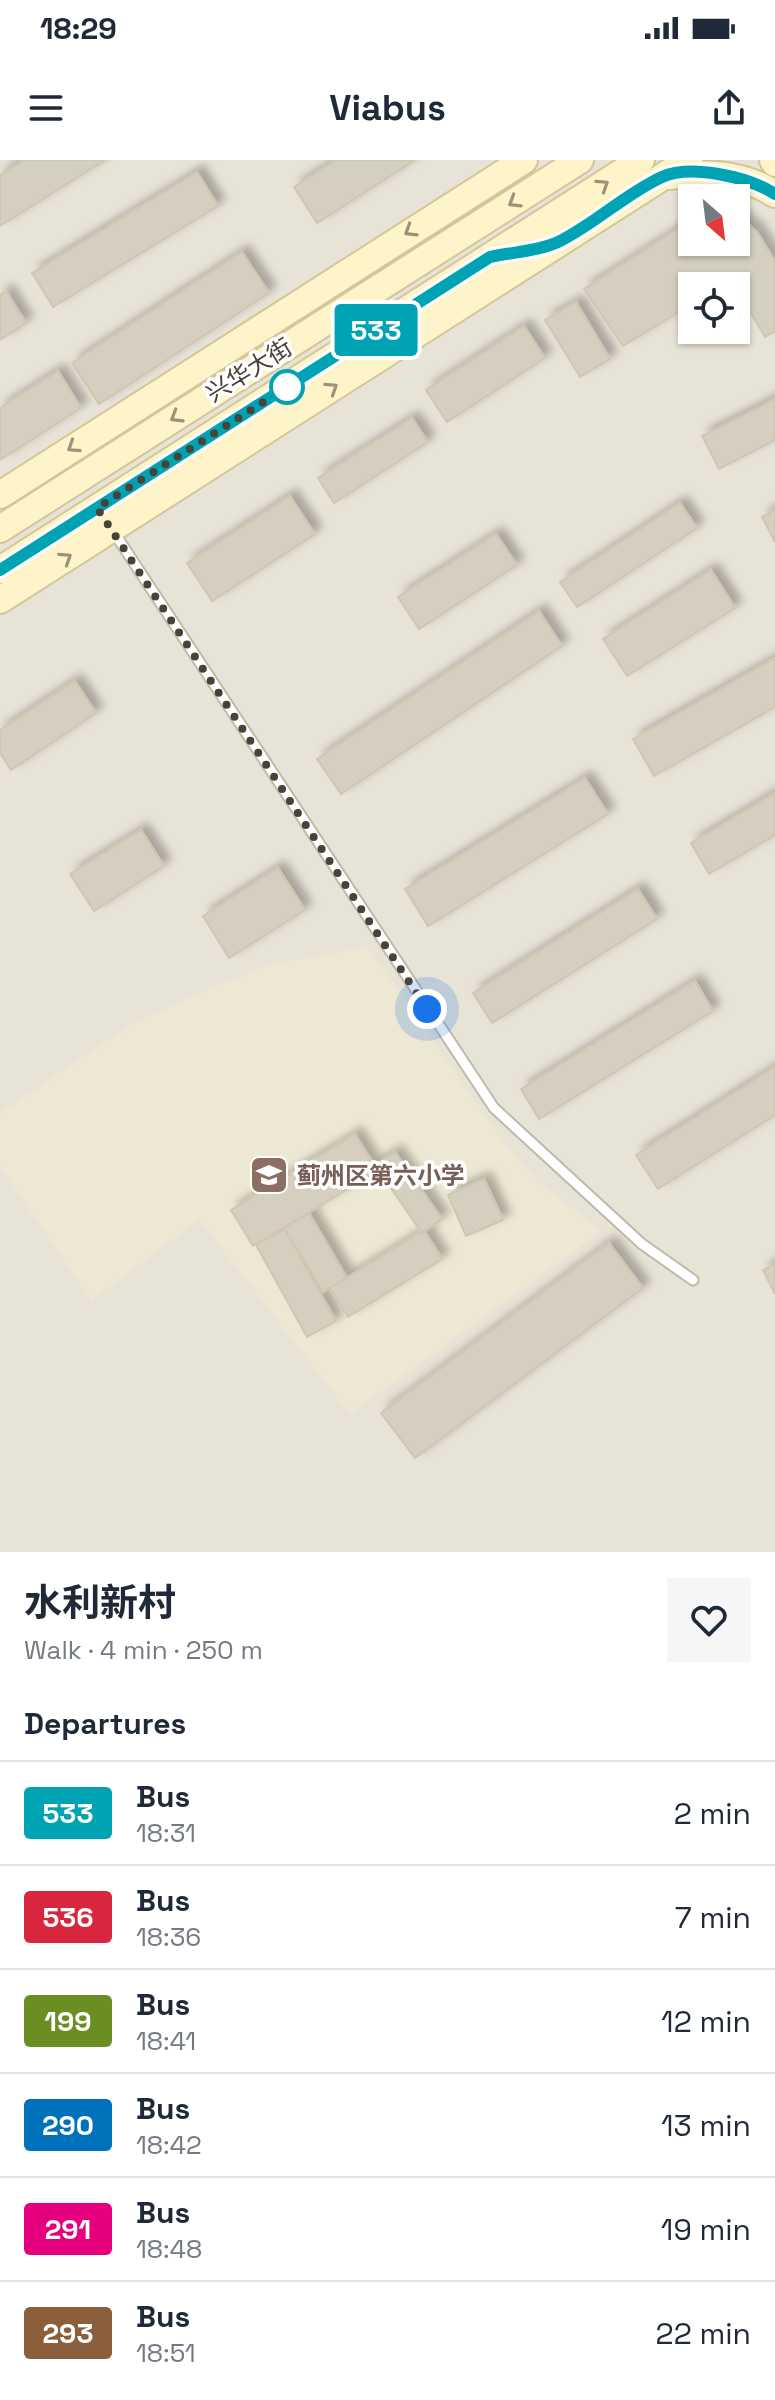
<!DOCTYPE html>
<html lang="en">
<head>
<meta charset="utf-8">
<style>
  :root { --surface:#fff; --page:#f6f6f7; --text:#1f2937; --muted:#747a83; --line:#e0e1e3 }
  body { margin:0; font-family:"Space Grotesk","Noto Sans SC",sans-serif; background:var(--page); color:var(--text); height:100vh; display:flex; flex-direction:column; font-size:30px; white-space:nowrap }
  * { box-sizing:border-box; margin:0 }
  p { font-size:26px; color:var(--muted) }
  .icon { flex:none; width:44px; height:44px; fill:none; stroke:currentColor; stroke-width:2; stroke-linecap:round; stroke-linejoin:round }
  .map { position:relative; height:1392px; overflow:hidden }
  .side { display:flex; flex-direction:column; background:var(--surface); flex:1 }
  .side>* { flex:none }
  .badge { padding:0 16px; border-radius:6px; font-size:28px; line-height:52px }
  .needle { width:52px; rotate:152deg }
  .buttons { position:absolute; left:678px; top:24px; display:grid; gap:16px }
  .buttons a { display:grid; place-items:center; width:72px; height:72px; border-radius:0px; background:var(--surface); box-shadow:0 2px 6px #0004; font-size:40px }
  .you { position:absolute; width:40px; height:40px; margin:-20px; border:6px solid #fff; border-radius:50%; background:#1a73e8; box-shadow:0 0 0 12px #1a73e833 }
  .map>.badge { position:absolute; translate:-50% -50%; box-shadow:0 0 0 4px #fff }
  h2 { padding:0 24px; font-size:30px; line-height:72px }
  .round { display:grid; place-items:center; flex:none; width:84px; height:84px; border-radius:0px; background:var(--page) }
  .head { display:flex; align-items:center; justify-content:space-between; height:136px; padding:0 24px }
  h1 { font-size:38px; font-weight:700; line-height:60px }
  ul { padding:0; list-style:none }
  li { display:flex; align-items:center; gap:24px; height:104px; padding:0 24px; border-top:2px solid var(--line) }
  li div { flex:1 }
  li b { display:block; font-size:30px }
  li em { font-style:normal }
  li .badge { min-width:88px; font-weight:700; text-align:center }
  .status { display:flex; justify-content:space-between; align-items:center; height:56px; padding:0 40px; background:var(--surface); direction:ltr }
  .status svg { height:22px; fill:currentColor }
  header { display:flex; justify-content:space-between; align-items:center; height:104px; padding:0 24px; background:var(--surface); font-size:36px; font-weight:700 }
  .map>svg:first-child { display:block }
  .residential { fill:#e8e3d7; fill-rule:evenodd }
  .education { fill:#ede7d3 }
  .building { fill:#d6cebe; stroke:#d0c6b2; stroke-width:2; filter:url(#shadow) }
  .lines { fill:none; stroke-linecap:round; stroke-linejoin:round }
  .lane-casing { stroke:#c0b9ab; stroke-width:13 }
  .secondary-casing { stroke:#d3c699; stroke-width:30 }
  .lane { stroke:#fff; stroke-width:9 }
  .secondary { stroke:#fef4c9; stroke-width:26 }
  .oneway { stroke:#9a9279 }
  .line-casing { stroke:#fff; stroke-width:18 }
  .line { stroke:#00a3b4; stroke-width:12 }
  .walk { stroke:#484237; stroke-width:8; stroke-dasharray:0 14.4 }
  .stop-dot { fill:#fff; stroke:#00a3b4; stroke-width:4 }
  .labels { text-anchor:middle; dominant-baseline:central; stroke-width:7; stroke-linejoin:round; paint-order:stroke }
  .street-label { font-size:24px; fill:#484237; stroke:#fff }
  .education-label { font-size:24px; font-weight:bold; fill:#785e54; stroke:#fff; text-anchor:start }
</style>
</head>
<body>
<div class="status"><b>18:29</b><svg viewBox="0 0 49 12"><path d="M0 12V9h3v3zM5 12V6h3v6zM10 12V3h3v9zM15 12V0h3v12zM26 1h20v11H26zM47 4h2v5h-2z"/></svg></div>
<header><svg class="icon" aria-label="menu" viewBox="0 0 24 24"><path d="M4 6h16M4 12h16M4 18h16"/></svg>Viabus<svg class="icon" aria-label="share" viewBox="0 0 24 24"><path d="M12 15V3M7 8l5-5 5 5M5 13v7h14v-7"/></svg></header>
<div class="map">
<svg width="775" height="1392" viewBox="0 0 775 1392">
  <defs>
    <filter id="shadow"><feDropShadow dx="7" dy="-7" stdDeviation="4" flood-color="#0004"/></filter>
  </defs>
  <rect width="100%" height="100%" fill="#f4f1e9"/>
  <path class="residential" d="M0,0H775V1392H0ZM692,38H736V82H692ZM692,126H736V170H692Z"/>
  <path class="education" d="M368,787L505,984L539,1023L602,1071L350,1254L199,1059L92,1141L0,1007V953L133,864L194,835L272,804Z"/>
  <path class="building" d="M24,0H105L0,66V15Z
    M336,0H415L317,63L294,27Z
    M197,12L218,46L53,147L32,113Z
    M736,54L757,72L775,101V171L765,177L731,120L721,126H692V144L623,186L584,129L692,60V82H736Z
    M242,92L269,133L99,244L72,203Z
    M6,131L26,163L0,180V135Z
    M576,142L610,199L580,217L545,160Z
    M524,166L545,198L447,262L426,230Z
    M58,211L81,248L0,300V248Z
    M775,239V280L719,309L702,276Z
    M412,258L428,282L334,343L318,318Z
    M290,336L315,374L212,441L187,403Z
    M680,343L697,368L577,447L560,422Z
    M775,350V382L762,357Z
    M496,374L517,405L419,469L398,437Z
    M711,410L735,448L627,516L603,479Z
    M539,451L562,486L341,634L317,599Z
    M775,498V547L654,616L633,579Z
    M75,521L96,553L11,610L0,593V570Z
    M585,618L608,654L428,766L405,729Z
    M775,633V675L709,714L691,683Z
    M141,670L164,706L94,751L70,714Z
    M278,708L305,750L229,798L203,756Z
    M638,729L657,759L492,863L473,833Z
    M695,821L713,851L539,959L521,929Z
    M775,907V955L658,1029L636,995Z
    M355,974L378,1011L253,1086L231,1050Z
    M395,992L442,1059L422,1073L375,1005Z
    M484,1019L503,1060L466,1076L448,1035Z
    M309,1053L347,1118L323,1132L284,1068Z
    M285,1069L336,1161L307,1177L256,1085Z
    M424,1070L442,1099L348,1157L330,1128Z
    M609,1083L643,1128L415,1298L381,1253Z
    M775,1104V1134L763,1110Z"/>
  <g class="lines">
    <g class="lane-casing">
      <path id="lane" d="M113,371L494,948L642,1084L693,1120"/>
    </g>
    <g class="secondary-casing">
      <path id="secondary" d="M773,0L775,3
        M668,16C706,12 742,13 775,34
        M0,335L524,0
        M0,369L580,0
        M0,410L641,0
        M0,440L689,0"/>
    </g>
    <use href="#lane" class="lane"/>
    <use href="#secondary" class="secondary"/>
  </g>
  <defs><path id="oneway-chevron" d="M-2-3.5L2.5 0L-2 3.5" fill="none" stroke-width="1.6" stroke-linecap="round" stroke-linejoin="round" transform="scale(2)"/></defs>
  <g class="oneway">
    <use href="#oneway-chevron" transform="translate(603 25) rotate(-33)"/>
    <use href="#oneway-chevron" transform="translate(514 42) rotate(148)"/>
    <use href="#oneway-chevron" transform="translate(410 71) rotate(148)"/>
    <use href="#oneway-chevron" transform="translate(332 228) rotate(-33)"/>
    <use href="#oneway-chevron" transform="translate(176 257) rotate(148)"/>
    <use href="#oneway-chevron" transform="translate(73 287) rotate(147)"/>
    <use href="#oneway-chevron" transform="translate(66 398) rotate(-33)"/>
  </g>
  <g class="lines">
    <g class="line-casing">
      <path id="line" d="M0,410L490,97C512,92 542,91 562,80C597,62 627,33 662,17C691,4 749,17 775,34"/>
    </g>
    <use href="#line" class="line"/>
    <path class="walk" d="M287,227L97,348L427,849"/>
  </g>
  <defs>
    <g id="school-square" transform="scale(2)"><rect x="-9" y="-9" width="18" height="18" rx="4" fill="#8d6e63" stroke="#fff"/><path d="M0-5L7-2L0 1L-7-2ZM-4 1L0 2.5L4 1V4Q0 6-4 4Z" fill="#fff"/></g>
  </defs>
  <g fill-rule="evenodd">
    <use href="#school-square" x="269" y="1015"/>
  </g>
  <circle class="stop-dot" cx="287" cy="227" r="16"/>
  <g class="labels">
    <g class="street-label">
      <text transform="translate(249 210) rotate(-32)">兴华大街</text>
    </g>
    <g class="education-label">
      <text x="297" y="1015">蓟州区第六小学</text>
    </g>
  </g>
</svg>
<div class="buttons">
<a><svg class="needle" viewBox="-14 -14 28 28"><path d="M0-13l5 13h-10z" fill="#e53935"/><path d="M0 13l5-13h-10z" fill="#747a83"/></svg></a>
<a><svg class="icon" aria-label="locate" viewBox="0 0 24 24"><circle cx="12" cy="12" r="6"/><path d="M12 2v4M12 18v4M2 12h4M18 12h4"/></svg></a>
</div>
<div class="you" style="left:427px;top:849px"></div>
<b class="badge" style="left:376px;top:170px;background:#00a3b4;color:#fff">533</b>
</div>
<section class="side">
<div class="head"><div><h1>水利新村</h1><p>Walk · 4 min · 250 m</p></div><a class="round"><svg class="icon" aria-label="heart" viewBox="0 0 24 24"><path d="M12 20l-8-8c-3-5 5-10 8-4 3-6 11-1 8 4z"/></svg></a></div>
<h2>Departures</h2>
<ul>
<li><span class="badge" style="background:#00a3b4;color:#fff">533</span><div><b>Bus</b><p>18:31</p></div><em>2 min</em></li>
<li><span class="badge" style="background:#d7263d;color:#fff">536</span><div><b>Bus</b><p>18:36</p></div><em>7 min</em></li>
<li><span class="badge" style="background:#6b8e23;color:#fff">199</span><div><b>Bus</b><p>18:41</p></div><em>12 min</em></li>
<li><span class="badge" style="background:#0072bc;color:#fff">290</span><div><b>Bus</b><p>18:42</p></div><em>13 min</em></li>
<li><span class="badge" style="background:#e6007e;color:#fff">291</span><div><b>Bus</b><p>18:48</p></div><em>19 min</em></li>
<li><span class="badge" style="background:#8b5e3c;color:#fff">293</span><div><b>Bus</b><p>18:51</p></div><em>22 min</em></li>
</ul>
</section>
</body>
</html>
